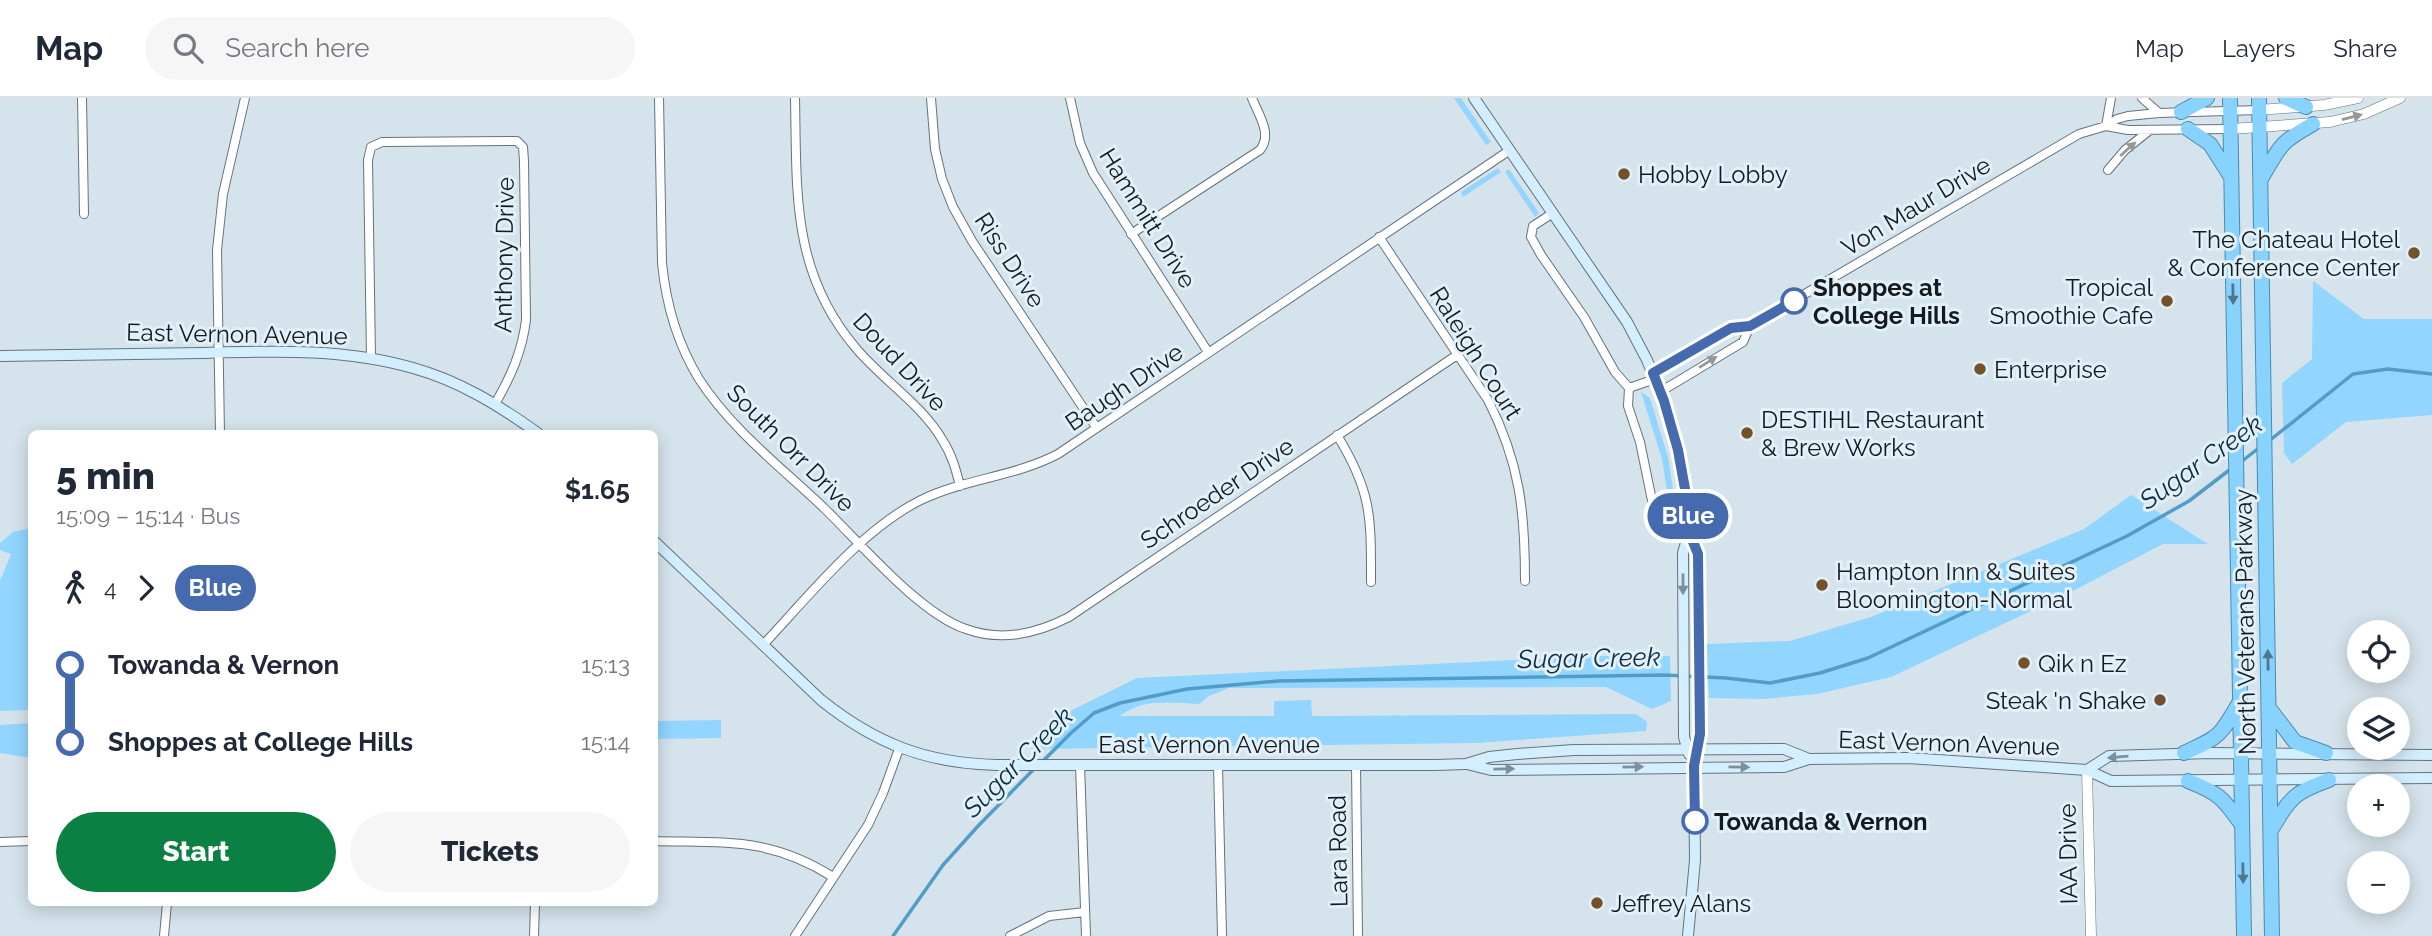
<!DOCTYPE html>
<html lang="en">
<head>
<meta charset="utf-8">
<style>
  :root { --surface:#fff; --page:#f6f6f7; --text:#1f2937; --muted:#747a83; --line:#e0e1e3; --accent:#0b8043 }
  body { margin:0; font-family:Raleway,sans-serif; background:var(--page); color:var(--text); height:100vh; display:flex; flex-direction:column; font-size:26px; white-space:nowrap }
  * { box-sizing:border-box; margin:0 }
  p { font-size:23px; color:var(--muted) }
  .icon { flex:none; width:38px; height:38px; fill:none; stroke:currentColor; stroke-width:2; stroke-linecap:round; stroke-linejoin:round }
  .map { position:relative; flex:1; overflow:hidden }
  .drawer { position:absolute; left:28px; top:332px; width:630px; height:476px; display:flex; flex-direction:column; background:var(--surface); border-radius:10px; box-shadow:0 4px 18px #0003 }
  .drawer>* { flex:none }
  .badge { padding:0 14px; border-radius:23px; font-size:24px; line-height:46px }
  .fabs { position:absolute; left:2347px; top:522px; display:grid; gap:14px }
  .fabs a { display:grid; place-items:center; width:63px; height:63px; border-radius:50%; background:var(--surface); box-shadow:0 4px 18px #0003; font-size:35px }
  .map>.badge { position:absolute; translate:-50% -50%; box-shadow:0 0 0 4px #fff }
  .legs { display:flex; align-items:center; gap:10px; height:77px; padding:0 28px; font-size:23px }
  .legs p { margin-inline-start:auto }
  .headline { display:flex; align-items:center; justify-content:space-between; height:119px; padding:0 28px }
  h1 { font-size:38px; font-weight:800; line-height:52px }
  .primary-button { display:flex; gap:14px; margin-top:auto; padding:14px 28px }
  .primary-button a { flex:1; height:80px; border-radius:42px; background:var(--accent); color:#fff; font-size:28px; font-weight:800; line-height:80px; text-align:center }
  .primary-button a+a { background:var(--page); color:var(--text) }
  ul { padding:0 28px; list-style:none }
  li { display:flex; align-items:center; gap:24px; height:77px; font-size:26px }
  li i { display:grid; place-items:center; width:10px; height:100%; margin:0 9px; background:currentColor }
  li i::after { content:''; width:18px; height:18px; margin:-9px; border:5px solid; border-radius:50%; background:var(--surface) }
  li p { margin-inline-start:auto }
  li:first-child i { background:linear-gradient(#0000 50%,currentColor 0) }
  li:last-child i { background:linear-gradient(currentColor 50%,#0000 0) }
  header { display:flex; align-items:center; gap:42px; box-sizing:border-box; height:98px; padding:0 35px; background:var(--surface); border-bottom:2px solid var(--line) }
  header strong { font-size:33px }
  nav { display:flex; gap:38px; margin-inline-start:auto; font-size:24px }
  .search { width:490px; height:63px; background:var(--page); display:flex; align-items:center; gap:18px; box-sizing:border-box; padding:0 24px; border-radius:38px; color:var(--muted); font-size:26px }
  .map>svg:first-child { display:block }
  .green { fill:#92d5ff }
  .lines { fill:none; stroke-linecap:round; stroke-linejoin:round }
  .stream { stroke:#529dc8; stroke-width:3.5 }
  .minor-casing { stroke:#67737b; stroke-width:10 }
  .tertiary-casing { stroke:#67737b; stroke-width:11 }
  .secondary-casing { stroke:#67737b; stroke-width:12 }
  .trunk-casing { stroke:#4c8baf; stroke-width:16 }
  .minor { stroke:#fff; stroke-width:8 }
  .tertiary { stroke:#fff; stroke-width:10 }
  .secondary { stroke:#d2eeff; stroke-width:10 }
  .trunk { stroke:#87d3fe; stroke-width:14 }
  .oneway { fill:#969899 }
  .oneway2 { fill:#4e768e }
  .oneway3 { fill:#7d8f99 }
  .line-1-casing { stroke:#fff; stroke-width:16 }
  .line-1 { stroke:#456bae; stroke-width:10 }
  .poi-dot { fill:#735229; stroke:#e2f0f9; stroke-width:2.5 }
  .stop-1-dot { fill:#fff; stroke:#456bae; stroke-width:3.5 }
  .labels { text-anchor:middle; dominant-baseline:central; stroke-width:6; stroke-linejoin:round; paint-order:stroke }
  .poi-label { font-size:24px; fill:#151a1d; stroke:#e2f0f9; text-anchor:start }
  .street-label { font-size:24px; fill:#151a1d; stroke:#e2f0f9 }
  .stop-label { font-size:24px; font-weight:bold; fill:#151a1d; stroke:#e2f0f9; text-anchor:start }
  .water-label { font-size:26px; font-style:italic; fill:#0b2e40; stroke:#e2f0f9 }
</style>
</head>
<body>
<header>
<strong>Map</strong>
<div class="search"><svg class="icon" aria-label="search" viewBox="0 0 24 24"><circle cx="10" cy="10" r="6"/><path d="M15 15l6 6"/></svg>Search here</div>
<nav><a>Map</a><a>Layers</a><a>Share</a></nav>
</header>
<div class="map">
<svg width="2432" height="838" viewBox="0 0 2432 838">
  <rect width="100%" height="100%" fill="#d5e3ec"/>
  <path class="green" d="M1454,0H1461L1491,44L1486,47Z
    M1498,70L1501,74L1463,99L1461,94Z
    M1509,71L1539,115L1535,119L1505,74Z
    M2313,183L2364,221H2432V317L2346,324L2292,366L2284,355L2282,285L2312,261Z
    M1641,294L1650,300L1668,359L1677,418V423L1672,425L1662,361Z
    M2131,397L2208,446H2163L2067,496L1891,579L1817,596L1763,601L1709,600L1706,546L1790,543L1871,519L2084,431Z
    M31,430V612L0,613V483L11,456L0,452V445L13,434Z
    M1600,558H1670L1671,603L1652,611L1606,589L1229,590L1209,598L1199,606C1171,605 1143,600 1120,618H1274V603L1311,602L1312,618L1636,616L1647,624L1646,633L1476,645L1031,651L1062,617L1137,580Z
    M721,622V640L655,641V623Z
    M31,625V660L0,655V627Z"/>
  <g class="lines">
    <path class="stream" d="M2269,343L2353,276L2388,271L2432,276
      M2241,364L2260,349
      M1041,665L1071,635L1094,615L1120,605L1187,591L1278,583L1664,577L1726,580L1770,585L1820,575L1868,560L2127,438L2189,403L2232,370
      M893,838L943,767L979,727L1035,670"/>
    <g class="minor-casing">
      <path id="minor" d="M82,0L84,116
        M659,0L662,165C666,206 677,245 699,281C731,331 782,370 825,411C861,446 920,516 966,531C1002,544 1036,536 1069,519L1457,257
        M795,0C797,93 791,173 855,249C882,282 922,306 943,343C952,357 956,372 960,388
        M931,0L935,51L942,81L953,109L972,143L1096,329
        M1070,0L1080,45L1093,75L1208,254
        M2142,0L2159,15
        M2106,28L2128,32L2231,31
        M2106,28L2111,0
        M2108,72L2125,52L2150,32
        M1553,115L1533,128L1531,139L1541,157L1584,219L1615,274L1629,290L1628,308L1640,344L1655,417L1667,431L1689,434
        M1131,136L1260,52C1273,36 1258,16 1252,0
        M1379,139L1488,302C1520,365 1525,413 1525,483
        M371,260L368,62L371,49L382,44L517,43L523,49L524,63L526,222C522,254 511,278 495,306
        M1652,275L1731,230L1750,228L2079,36L2106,28L2117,21L2128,18L2159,15L2259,12
        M1629,290L1655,281
        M1660,294L1743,244L1750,228
        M220,336L217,152L223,96L245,0
        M1337,337C1372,394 1371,419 1371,484
        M763,547C808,499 862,431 921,402C964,381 1014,379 1058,356L1510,52
        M1080,667L1086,838
        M1218,667L1222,838
        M1356,667L1358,838
        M654,743C726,745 770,739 833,779
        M0,744L32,743
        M164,838L167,805
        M534,838L535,805
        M795,838L868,727L883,695L899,651
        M1010,838L1049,818L1085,814"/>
    </g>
    <g class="tertiary-casing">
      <path id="tertiary" d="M2259,12L2324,7L2358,0
        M2231,31L2330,24L2364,16L2400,0
        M2087,672L2091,838"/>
    </g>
    <g class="secondary-casing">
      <path id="secondary" d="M1474,0L1627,224L1647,262L1664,303L1678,352L1687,402L1689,434L1683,455L1684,639L1689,656
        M0,258C67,257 135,256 202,255C273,253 344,250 413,270C460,283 500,308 539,336
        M654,443L821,602C876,646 926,665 996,667H1436L1466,666L1489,659L1517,656L1574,652L1784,651L1809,661
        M1467,666L1491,672L1784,669L1809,661L1908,660L2087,672L2111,683L2432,680
        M2087,672L2109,658L2210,655L2432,657
        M1688,838L1695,762L1694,668L1700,636V599L1698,456L1689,434"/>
    </g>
    <g class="trunk-casing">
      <path id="trunk" d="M2230,0L2244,838
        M2259,0L2272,838
        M2286,0L2306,9
        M2181,14L2207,0
        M2188,31L2210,46L2231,79
        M2261,81C2280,48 2279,45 2313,26
        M2269,610L2295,644L2326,655
        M2184,655C2219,639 2220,639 2239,605
        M2188,683C2219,695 2223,700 2242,727
        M2271,732C2291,699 2293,695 2329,682"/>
    </g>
    <use href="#minor" class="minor"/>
    <use href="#tertiary" class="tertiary"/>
    <use href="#secondary" class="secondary"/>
    <use href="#trunk" class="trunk"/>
  </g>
  <defs><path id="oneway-solid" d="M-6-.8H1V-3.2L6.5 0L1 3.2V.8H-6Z" transform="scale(1.75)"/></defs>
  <g class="oneway">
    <use href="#oneway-solid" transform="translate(2352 19) rotate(-14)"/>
    <use href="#oneway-solid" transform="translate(2128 51) rotate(-42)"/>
    <use href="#oneway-solid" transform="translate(1708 264) rotate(-32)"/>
  </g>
  <g class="oneway2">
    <use href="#oneway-solid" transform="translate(2233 196) rotate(89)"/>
    <use href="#oneway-solid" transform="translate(2268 562) rotate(-91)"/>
    <use href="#oneway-solid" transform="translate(2243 775) rotate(89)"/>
  </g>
  <g class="oneway3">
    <use href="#oneway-solid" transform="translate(1683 486) rotate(90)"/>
    <use href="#oneway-solid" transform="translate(2118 659) rotate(175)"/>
    <use href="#oneway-solid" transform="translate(1633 669) rotate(-1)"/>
    <use href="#oneway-solid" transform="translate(1739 669) rotate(1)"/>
    <use href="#oneway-solid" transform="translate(1504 671) rotate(-1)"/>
  </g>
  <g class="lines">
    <g class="line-1-casing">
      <path id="line-1" d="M1695,723L1694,668L1700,636L1698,456L1689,434L1687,402L1678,352L1664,303L1653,275L1731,230L1750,228L1794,203"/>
    </g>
    <use href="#line-1" class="line-1"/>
  </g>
  <g class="poi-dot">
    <circle cx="1624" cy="76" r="7"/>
    <circle cx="2414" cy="155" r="7"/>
    <circle cx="2167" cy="203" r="7"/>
    <circle cx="1980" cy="271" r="7"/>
    <circle cx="1747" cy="335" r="7"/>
    <circle cx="1822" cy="487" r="7"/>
    <circle cx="2024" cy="565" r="7"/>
    <circle cx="2160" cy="602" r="7"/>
    <circle cx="1597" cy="805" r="7"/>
  </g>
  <g class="stop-1-dot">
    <circle cx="1794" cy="203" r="12"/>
    <circle cx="1695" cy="723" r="12"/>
  </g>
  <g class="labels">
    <g class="poi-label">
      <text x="1638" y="76">Hobby Lobby</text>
      <text x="2400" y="141" text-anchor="end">The Chateau Hotel<tspan x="2400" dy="28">&amp; Conference Center</tspan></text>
      <text x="2153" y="189" text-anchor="end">Tropical<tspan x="2153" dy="28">Smoothie Cafe</tspan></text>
      <text x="1994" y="271">Enterprise</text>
      <text x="1761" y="321">DESTIHL Restaurant<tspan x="1761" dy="28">&amp; Brew Works</tspan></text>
      <text x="1836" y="473">Hampton Inn &amp; Suites<tspan x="1836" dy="28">Bloomington-Normal</tspan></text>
      <text x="2038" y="565">Qik n Ez</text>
      <text x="2146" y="602" text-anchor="end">Steak 'n Shake</text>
      <text x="1611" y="805">Jeffrey Alans</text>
    </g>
    <g class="street-label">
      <text transform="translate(1916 108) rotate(-31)">Von Maur Drive</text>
      <text transform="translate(1148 120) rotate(58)">Hammitt Drive</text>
      <text transform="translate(504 157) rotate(-89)">Anthony Drive</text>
      <text transform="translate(1010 162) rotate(57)">Riss Drive</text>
      <text transform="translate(237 236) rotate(1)">East Vernon Avenue</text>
      <text transform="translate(1476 255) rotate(58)">Raleigh Court</text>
      <text transform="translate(900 264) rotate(47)">Doud Drive</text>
      <text transform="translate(1124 289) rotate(-34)">Baugh Drive</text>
      <text transform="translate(791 350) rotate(45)">South Orr Drive</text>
      <text transform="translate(1217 395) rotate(-34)">Schroeder Drive</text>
      <text transform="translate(2245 524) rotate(-91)">North Veterans Parkway</text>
      <text transform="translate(1949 645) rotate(2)">East Vernon Avenue</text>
      <text x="1209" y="646">East Vernon Avenue</text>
      <text transform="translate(1338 753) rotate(-91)">Lara Road</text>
      <text transform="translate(2068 756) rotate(-91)">IAA Drive</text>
    </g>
    <g class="stop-label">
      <text x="1813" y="189">Shoppes at<tspan x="1813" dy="28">College Hills</tspan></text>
      <text x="1714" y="723">Towanda &amp; Vernon</text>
    </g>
    <g class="water-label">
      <text transform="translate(2201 364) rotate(-35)">Sugar Creek</text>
      <text transform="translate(1589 560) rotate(-1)">Sugar Creek</text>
      <text transform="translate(1018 664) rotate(-45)">Sugar Creek</text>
    </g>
  </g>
</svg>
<div class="fabs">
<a><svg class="icon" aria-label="locate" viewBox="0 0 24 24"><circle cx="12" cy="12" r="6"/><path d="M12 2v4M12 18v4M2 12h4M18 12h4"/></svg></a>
<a><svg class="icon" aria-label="layers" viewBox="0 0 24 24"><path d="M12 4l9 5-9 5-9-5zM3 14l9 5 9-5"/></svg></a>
<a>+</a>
<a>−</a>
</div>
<b class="badge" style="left:1688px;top:418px;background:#456bae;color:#fff">Blue</b>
<section class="drawer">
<div class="headline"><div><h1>5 min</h1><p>15:09 – 15:14 · Bus</p></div><b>$1.65</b></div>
<div class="legs"><svg class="icon" aria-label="walk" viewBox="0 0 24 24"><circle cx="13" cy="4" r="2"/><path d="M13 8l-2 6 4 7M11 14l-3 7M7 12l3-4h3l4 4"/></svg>4<svg class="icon" aria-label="forward" viewBox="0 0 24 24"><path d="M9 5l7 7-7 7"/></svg><b class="badge" style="background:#456bae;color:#fff">Blue</b></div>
<ul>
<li><i style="color:#456bae"></i><b>Towanda &amp; Vernon</b><p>15:13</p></li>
<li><i style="color:#456bae"></i><b>Shoppes at College Hills</b><p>15:14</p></li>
</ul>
<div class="primary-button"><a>Start</a><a>Tickets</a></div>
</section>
</div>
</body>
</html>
